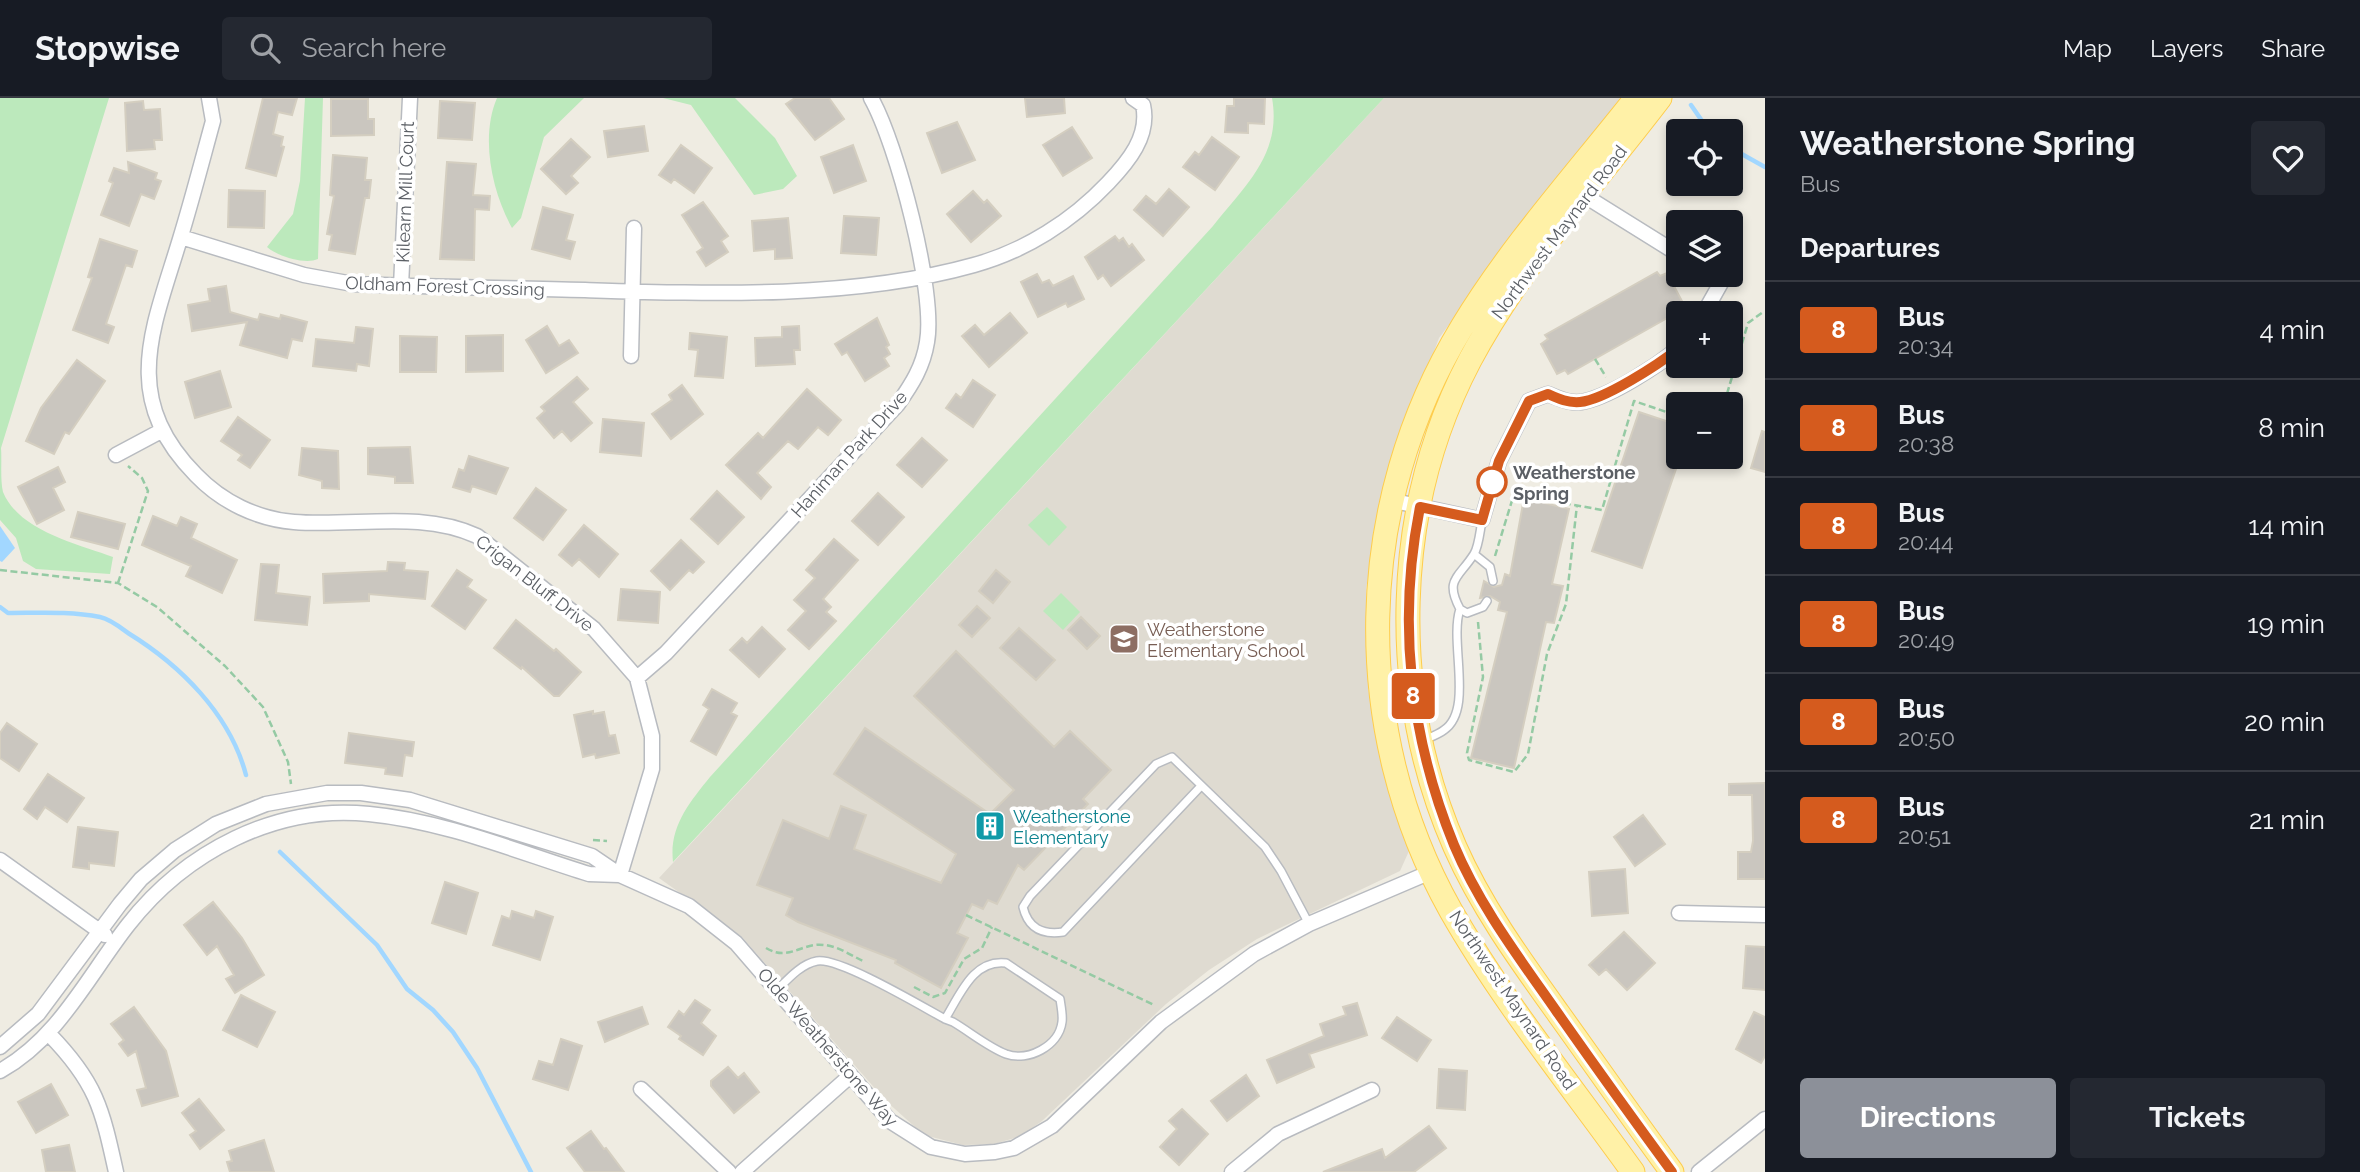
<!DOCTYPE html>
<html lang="en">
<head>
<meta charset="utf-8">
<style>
  :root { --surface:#171b24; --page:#242831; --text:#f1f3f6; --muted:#9ea1a6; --line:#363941; --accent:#8c9099 }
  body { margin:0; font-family:Raleway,sans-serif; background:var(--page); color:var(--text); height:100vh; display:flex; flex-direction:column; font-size:26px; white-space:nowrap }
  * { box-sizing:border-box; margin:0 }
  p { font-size:23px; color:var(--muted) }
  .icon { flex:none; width:38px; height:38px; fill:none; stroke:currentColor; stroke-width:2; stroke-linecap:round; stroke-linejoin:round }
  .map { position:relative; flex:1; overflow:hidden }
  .side { display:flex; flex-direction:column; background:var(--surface); width:595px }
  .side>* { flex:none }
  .badge { padding:0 14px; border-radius:5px; font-size:24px; line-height:46px }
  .tools { position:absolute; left:1666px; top:21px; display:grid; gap:14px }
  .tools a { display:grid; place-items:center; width:77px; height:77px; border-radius:7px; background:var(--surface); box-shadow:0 4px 10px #0003; font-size:35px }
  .map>.badge { position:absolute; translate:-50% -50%; box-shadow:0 0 0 4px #fff }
  h2 { padding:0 35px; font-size:26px; line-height:63px }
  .round { display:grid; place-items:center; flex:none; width:74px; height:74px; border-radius:7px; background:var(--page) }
  .headline { display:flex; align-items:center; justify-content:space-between; height:119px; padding:0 35px }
  h1 { font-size:33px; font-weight:700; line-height:52px }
  .cta { display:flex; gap:14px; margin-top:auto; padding:14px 35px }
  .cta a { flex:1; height:80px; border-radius:7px; background:var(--accent); color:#fff; font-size:28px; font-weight:700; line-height:80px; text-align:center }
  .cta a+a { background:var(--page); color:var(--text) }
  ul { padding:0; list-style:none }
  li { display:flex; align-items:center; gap:21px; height:98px; padding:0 35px; border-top:2px solid var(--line) }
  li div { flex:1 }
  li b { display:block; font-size:26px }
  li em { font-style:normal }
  li .badge { min-width:77px; font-weight:700; text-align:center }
  header { display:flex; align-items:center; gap:42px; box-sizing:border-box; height:98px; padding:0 35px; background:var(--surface); border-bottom:2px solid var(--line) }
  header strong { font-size:33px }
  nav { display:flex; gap:38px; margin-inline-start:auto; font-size:24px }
  .search { width:490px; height:63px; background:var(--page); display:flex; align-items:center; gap:18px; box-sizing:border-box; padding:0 24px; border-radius:7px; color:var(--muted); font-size:26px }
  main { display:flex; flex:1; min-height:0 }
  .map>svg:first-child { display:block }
  .education { fill:#dfdbd1 }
  .green { fill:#bce9bc }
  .water { fill:#a2d7ff }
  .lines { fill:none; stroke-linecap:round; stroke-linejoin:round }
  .stream { stroke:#a2d7ff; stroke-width:4.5 }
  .building { fill:#cac6bf; stroke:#d4cec0; stroke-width:2 }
  .service-casing { stroke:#b8bbc0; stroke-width:10 }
  .minor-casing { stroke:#b8bbc0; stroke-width:17 }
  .primary-casing { stroke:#fecc4c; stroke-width:25 }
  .path { stroke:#95caa4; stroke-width:2.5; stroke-dasharray:7 3.5; stroke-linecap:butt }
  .service { stroke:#fff; stroke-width:7 }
  .minor { stroke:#fff; stroke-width:14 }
  .primary { stroke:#fff1a7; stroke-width:23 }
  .line-casing { stroke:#fff; stroke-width:16 }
  .line { stroke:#d55b1e; stroke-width:10 }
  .stop-dot { fill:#fff; stroke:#d55b1e; stroke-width:3.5 }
  .labels { text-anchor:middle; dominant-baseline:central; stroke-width:7; stroke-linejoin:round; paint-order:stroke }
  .street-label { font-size:18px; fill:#5b5f65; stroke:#fff }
  .stop-label { font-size:18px; font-weight:bold; fill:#5b5f65; stroke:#fff; text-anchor:start }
  .education-label { font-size:18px; fill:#785e54; stroke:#fff; text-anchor:start }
  .culture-label { font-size:18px; fill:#0d838f; stroke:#fff; text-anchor:start }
</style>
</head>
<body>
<header>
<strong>Stopwise</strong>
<div class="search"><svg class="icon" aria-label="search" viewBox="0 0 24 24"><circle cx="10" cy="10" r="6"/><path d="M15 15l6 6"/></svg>Search here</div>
<nav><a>Map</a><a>Layers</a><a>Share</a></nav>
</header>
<main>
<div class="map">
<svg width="1765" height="1074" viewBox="0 0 1765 1074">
  <rect width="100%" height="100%" fill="#efece2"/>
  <path class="education" d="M1384,0H1620L1439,240L1381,397L1366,491L1368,591L1385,672L1409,753L1400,773L1257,841L1209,872L1166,906L1042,1023L1021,1038L994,1046L963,1047L924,1037L886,1003L742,839L659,780Z"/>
  <path class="green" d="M0,0H109L1,350C2,362 0,382 3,394C19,433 78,446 113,459L110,476L36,471L23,463L16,440L0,422Z
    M305,0H323L318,161C305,167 277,158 267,149L293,116L300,83Z
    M497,0H584L544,39L521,120L512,130C492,94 480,39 497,0Z
    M663,0H735L775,40L797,78L783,91L754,97L691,7Z
    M1272,0H1384L673,764C669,729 689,705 710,679L1213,128C1245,88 1282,56 1272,0Z
    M1047,409L1067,429L1049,448L1028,427Z
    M1061,495L1080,514L1063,532L1043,513Z"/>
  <path class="water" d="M0,428L15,450L2,464L0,463Z"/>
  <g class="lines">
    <path class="stream" d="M1691,7L1709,33
      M1731,50L1765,69
      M0,509L8,515C39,515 70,513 100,519C110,521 120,529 128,535C180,567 230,616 246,677
      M280,754L377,847L407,891L433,912L453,934L477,970L531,1074"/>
  </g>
  <path class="building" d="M263,0H297L292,17L278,14L273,36L283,39L281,48L284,49L276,78L246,70Z
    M795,0H829L844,21L815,42L786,6Z
    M1025,0H1064L1065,15L1027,19Z
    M1234,0H1265L1264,26L1248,25V35L1225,34L1227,8H1234Z
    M331,1H368V21H374V37L331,38Z
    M143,3L144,12L160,11L162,42H154L155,51L127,53L125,5Z
    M440,3L475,5L472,42L438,40Z
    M957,24L975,62L942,75L927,35Z
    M644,28L648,53L608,59L604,33Z
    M1072,29L1092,60L1063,78L1043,47Z
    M1212,39L1239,59L1215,92L1183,69L1195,54L1199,57Z
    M571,41L590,59L571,78L578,85L566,96L541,71Z
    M681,47L712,70L694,95L674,81L671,85L659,77Z
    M853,47L866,83L834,95L821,59Z
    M333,57L367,60L365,82H371L369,100H365L355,156L329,152L332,137L327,136L334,98L330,97Z
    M128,64L157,75L155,81L161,83L154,101L141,96L129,128L101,117L113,85L109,83L114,70L129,75Z
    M447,64L476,66L473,97L490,98L489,112L475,111L474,162L440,161Z
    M1169,91L1189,109L1163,138L1134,112L1146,98L1156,106Z
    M229,92L265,93L264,130L228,129Z
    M973,93L984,105L987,102L1001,118L971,144L947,116Z
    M703,104L728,138L721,143L728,154L706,168L697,154L703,150L682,117Z
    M543,109L573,117L566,142L575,144L570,161L532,151Z
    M844,118L879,120L876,157L841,155Z
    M788,120L792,160L775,161V151L754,153L752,123Z
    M1115,138L1119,143L1123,140L1129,149L1132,146L1144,162L1111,188L1103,177L1098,181L1085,159Z
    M100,141L137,153L132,169L126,167L106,226L114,229L108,245L73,232L92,180L88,179Z
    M1657,174L1660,178L1667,175L1683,205L1675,209L1678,214L1568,276L1565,272L1557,276L1541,246L1548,241L1545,237Z
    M1037,176L1042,185L1049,182L1053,188L1073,178L1084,201L1068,209L1066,205L1038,219L1021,184Z
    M226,188L230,214L258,222L260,216L280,221L281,217L307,224L302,243L292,241L287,260L240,247L247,224L192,233L188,207L210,203L208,191Z
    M1010,215L1027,235L989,269L962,238L975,227L984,237Z
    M877,220L889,247L886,249L890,256L884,260L889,268L865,283L847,254L842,257L835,246Z
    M547,228L559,248L569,242L578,255L546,275L526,242Z
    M799,228L800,252H794L795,266L756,268L755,240L782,239V229Z
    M356,229L373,231L369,268L357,266L356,273L313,268L316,241L354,245Z
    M690,235L727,239L723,280L695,278L698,252L689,251Z
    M503,237V273L466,274V238Z
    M400,238L437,239L436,274H400Z
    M77,262L105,283L69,336L65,334L54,356L26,343L41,310Z
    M220,273L231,309L195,320L185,284Z
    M577,279L588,291L573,304L592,325L571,343L562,333L554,340L537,320L545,313L541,309Z
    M973,282L995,297L973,329L946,310L956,296L961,300Z
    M682,287L703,316L671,341L652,316L672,302L669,297Z
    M807,291L841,322L828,337L818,329L798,351L788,343L757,375L771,389L761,401L726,367L758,335L763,340Z
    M1639,314L1678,327V365L1642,470L1592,453Z
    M238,319L270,342L250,370L238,362L242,357L221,343Z
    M603,321L644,325L641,358L600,354Z
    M1762,333L1765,334V374L1751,370Z
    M922,340L947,362L922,389L897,367Z
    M410,349L413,385H395V379L368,376V350Z
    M302,350L338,353L339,391L322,390V383L299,377Z
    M469,358L508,370L496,396L472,388L470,394L453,389L459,371L464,373Z
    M58,369L65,384L53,390L64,412L37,426L18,389Z
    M536,390L566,412L543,442L514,420Z
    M717,393L744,419L718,446L691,421Z
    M878,395L904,419L878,447L852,423Z
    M1524,400L1569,411L1552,486L1563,488L1554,525L1546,524L1514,670L1471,660L1507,514L1498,512L1500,504L1490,498L1480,500L1484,483L1494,489L1502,487L1505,476L1510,478Z
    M78,414L125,426L118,451L71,439Z
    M153,418L177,428L181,419L197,426L191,440L237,462L222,495L186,478L191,468L142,447Z
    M584,427L618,456L599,479L579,461L572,468L559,457Z
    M834,441L858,462L823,501L831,509L826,514L836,523L809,551L788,532L806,513L794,502L815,480L806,472Z
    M681,442L704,464L693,475L689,472L670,492L651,473Z
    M388,464L405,465L404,472L428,474L425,501L369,496V503L324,505L323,476L387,473Z
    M261,466L279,467L276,495L310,499L307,527L255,522Z
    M457,472L472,482L467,489L486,502L465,531L432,508Z
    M996,472L1010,484L993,505L979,493Z
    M621,491L660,494L658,525L618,522Z
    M977,508L990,520L972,539L959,527Z
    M1081,519L1100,538L1087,551L1068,532Z
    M516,522L554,553L556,551L581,574L559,598H554L522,569L521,571L494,550Z
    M762,529L785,551L759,579L730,552L742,540L747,545Z
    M1019,530L1055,562L1036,582L1000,550Z
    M956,553L1054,649L1070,633L1111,672L1083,701L1088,706L1024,772L1018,767L997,806L988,802L983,811L972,806L957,835L968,840L941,890L895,865L896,862L798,824L786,817L793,800L757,787L783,722L829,741L841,708L866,717L854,751L941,785L956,756L834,676L865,630L990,716L1014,692L914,598Z
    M712,591L737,605L731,615L737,618L716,657L691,643L709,611L703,607Z
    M593,613V616L604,614L609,638L615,637L619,655L596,660L595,656L583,659L574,617Z
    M7,625L37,646L19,673L0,660V635Z
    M349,635L414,644L412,658L405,657L402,678L385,676L386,670L345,665Z
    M48,676L84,700L67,724L45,709L37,721L24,711Z
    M1765,685V781H1738V754H1751L1753,743L1752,697H1729V686Z
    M1643,717L1665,746L1635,768L1614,739Z
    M78,729L118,734L114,768L89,765V771L73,769Z
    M1625,771L1628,815L1592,818L1589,774Z
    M445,784L478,795L466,836L432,825Z
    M213,804L242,840L264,877L235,895L226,881L234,877L217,848L207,857L184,827Z
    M512,813L534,820L536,813L553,819L540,862L493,847L502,818L510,821Z
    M1624,834L1655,865L1627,892L1606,871L1599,877L1589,867Z
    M1746,848L1765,849V892L1743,890Z
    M241,897L275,914L257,949L223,932Z
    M695,902L710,912L701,925L716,938L703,957L679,941L681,938L668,929L679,913L684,917Z
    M1357,905L1367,937L1309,956L1314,969L1277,985L1267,962L1324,938L1320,926L1346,917L1343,909Z
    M134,909L166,953L178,998L142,1008L137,992L146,990L136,953L128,958L119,946L124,942L111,926Z
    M642,909L648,926L605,944L598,924Z
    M1754,914L1765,919V958L1761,965L1736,951Z
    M1397,919L1431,942L1417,963L1382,940Z
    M561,941L582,948L568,992L533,981L539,963L553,967Z
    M728,969L738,980L744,975L759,994L734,1015L711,988V983Z
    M1439,971L1467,973L1465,1012L1437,1010Z
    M1246,977L1259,998L1227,1023L1211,1003Z
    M51,986L68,1017L36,1035L18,1004Z
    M199,1001L224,1032L200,1051L190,1037L196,1033L182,1015Z
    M1182,1011L1208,1036L1179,1067L1160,1049L1177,1031L1169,1023Z
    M1429,1028L1446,1050L1414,1074H1323L1382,1051L1385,1060Z
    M591,1033L604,1051L606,1050L624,1074H585L567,1050Z
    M264,1042L274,1074H230L227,1064L232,1063L229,1053Z
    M69,1047L75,1074H46L42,1052Z"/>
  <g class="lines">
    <g class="service-casing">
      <path id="service" d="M1482,423C1480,432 1479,448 1474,456C1459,480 1444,481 1460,511L1467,515L1483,509L1487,503
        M1474,456L1490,469L1493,483
        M1424,642C1431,639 1439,636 1444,632C1474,612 1449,544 1460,511
        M1201,688L1063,834C1042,837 1028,830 1023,809L1030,798L1156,666L1172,659L1265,749L1281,773L1309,826
        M777,892C788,881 801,866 817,863C839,859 921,908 945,921L953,924C970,934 988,949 1006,956C1028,964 1059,948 1062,924C1063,917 1061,908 1060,901L1006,865C973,861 960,897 945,921"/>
    </g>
    <g class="minor-casing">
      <path id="minor" d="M209,0L213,23C202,63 192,102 180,141C153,231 119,299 196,377C222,404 257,421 294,424C354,429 421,412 477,438L594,531L637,580L652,638V671L620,777
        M1585,98L1678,156
        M181,139L304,177L353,186C430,189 508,190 585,192C710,196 853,201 974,167C1025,153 1072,123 1108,85C1128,64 1150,38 1143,7L1133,0
        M401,188L410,0
        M1704,215L1722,183L1711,177
        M631,258L634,130
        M116,357L161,333
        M1390,402L1482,422L1499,363L1529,303L1548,296C1560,301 1572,307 1586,303C1614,296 1655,269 1678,251
        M637,580L666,555L898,306C912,286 923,269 927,244C936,194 897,46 871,0
        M0,762L105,837
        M1679,815L1765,817
        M49,936C96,984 102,1010 116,1074
        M0,949L38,916L120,806L141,781L175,752L216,726L266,706L327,695H361L410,702L592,758L620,777L689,808L736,845L890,1023L931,1049L965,1056L995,1054L1014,1050L1052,1028L1161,924L1254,856L1309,826L1433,773
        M0,973C59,940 88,878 128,827C185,754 276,706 369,716C444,723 518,754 589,776L619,777
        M641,991L729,1074
        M742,1074L850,978
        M1232,1074L1278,1036L1372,992
        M1699,1074L1765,1021"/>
    </g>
    <g class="primary-casing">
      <path id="primary" d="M1660,0C1595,85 1520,168 1470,262C1392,410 1388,596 1455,749C1481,808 1520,862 1558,915C1596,968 1633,1021 1672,1074
        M1633,1074C1572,989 1503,904 1451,813C1349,632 1354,406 1462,229C1511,148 1577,75 1636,0"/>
    </g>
    <path class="path" d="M1595,261L1606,279
      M1724,306L1748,225L1763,214
      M1495,458L1514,396L1602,412L1634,303L1678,318
      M0,472L118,485L157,509L225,568L263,609L288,664L291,686
      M118,485L148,393L142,380L128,368
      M1478,524L1483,579L1467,655L1469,662L1514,674L1528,656L1547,556L1566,506L1577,407
      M593,742L607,743
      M966,817L1154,907
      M766,850C789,864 802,844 824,847C838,848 852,858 865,864
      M914,889L933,899L945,895L964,861L982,850L992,829"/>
    <use href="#service" class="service"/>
    <use href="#minor" class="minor"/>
    <use href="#primary" class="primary"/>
  </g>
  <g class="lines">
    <g class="line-casing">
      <path id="line" d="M1672,1074C1633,1021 1595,968 1557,914C1520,861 1479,807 1454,747C1410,639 1397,524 1420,409L1482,422L1499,363L1529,303L1548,296C1559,301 1568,305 1580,304C1604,302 1659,266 1678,251"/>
    </g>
    <use href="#line" class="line"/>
  </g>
  <defs>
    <g id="school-square" transform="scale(1.575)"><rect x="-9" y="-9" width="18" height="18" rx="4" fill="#8d6e63" stroke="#fff"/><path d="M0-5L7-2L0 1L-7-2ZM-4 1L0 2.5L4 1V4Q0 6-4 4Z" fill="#fff"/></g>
    <g id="building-square" transform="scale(1.575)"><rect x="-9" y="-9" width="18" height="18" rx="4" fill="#0f9aa8" stroke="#fff"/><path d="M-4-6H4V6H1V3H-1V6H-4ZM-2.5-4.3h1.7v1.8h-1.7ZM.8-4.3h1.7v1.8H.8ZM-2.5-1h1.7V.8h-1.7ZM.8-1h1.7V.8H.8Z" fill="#fff"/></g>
  </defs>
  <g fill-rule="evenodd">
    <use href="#school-square" x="1124" y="541"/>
    <use href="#building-square" x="990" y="728"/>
  </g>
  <circle class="stop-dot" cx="1492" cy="384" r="14"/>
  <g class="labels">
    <g class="street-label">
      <text transform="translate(405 94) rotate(-88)">Kilearn Mill Court</text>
      <text transform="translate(1559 134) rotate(-53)">Northwest Maynard Road</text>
      <text transform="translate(445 188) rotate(2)">Oldham Forest Crossing</text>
      <text transform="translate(849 356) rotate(-48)">Haniman Park Drive</text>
      <text transform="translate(535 485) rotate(38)">Crigan Bluff Drive</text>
      <text transform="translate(1513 902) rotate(56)">Northwest Maynard Road</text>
      <text transform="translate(828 949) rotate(49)">Olde Weatherstone Way</text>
    </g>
    <g class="stop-label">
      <text x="1513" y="374">Weatherstone<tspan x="1513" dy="21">Spring</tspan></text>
    </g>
    <g class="education-label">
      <text x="1147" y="531">Weatherstone<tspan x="1147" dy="21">Elementary School</tspan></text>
    </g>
    <g class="culture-label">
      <text x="1013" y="718">Weatherstone<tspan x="1013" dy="21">Elementary</tspan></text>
    </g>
  </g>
</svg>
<div class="tools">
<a><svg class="icon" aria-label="locate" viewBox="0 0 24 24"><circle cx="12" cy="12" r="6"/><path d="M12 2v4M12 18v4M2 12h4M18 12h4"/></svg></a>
<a><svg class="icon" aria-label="layers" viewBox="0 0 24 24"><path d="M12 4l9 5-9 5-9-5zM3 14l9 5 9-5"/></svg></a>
<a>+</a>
<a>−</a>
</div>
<b class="badge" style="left:1413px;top:598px;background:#d55b1e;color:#fff">8</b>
</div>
<section class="side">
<div class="headline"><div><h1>Weatherstone Spring</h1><p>Bus</p></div><a class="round"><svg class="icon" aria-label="heart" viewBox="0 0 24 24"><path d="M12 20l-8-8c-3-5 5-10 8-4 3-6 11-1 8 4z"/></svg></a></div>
<h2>Departures</h2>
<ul>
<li><span class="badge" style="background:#d55b1e;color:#fff">8</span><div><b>Bus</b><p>20:34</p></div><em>4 min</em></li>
<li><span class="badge" style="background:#d55b1e;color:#fff">8</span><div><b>Bus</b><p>20:38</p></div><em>8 min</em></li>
<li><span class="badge" style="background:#d55b1e;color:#fff">8</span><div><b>Bus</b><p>20:44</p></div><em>14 min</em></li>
<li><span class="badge" style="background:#d55b1e;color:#fff">8</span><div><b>Bus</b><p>20:49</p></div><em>19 min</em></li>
<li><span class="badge" style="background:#d55b1e;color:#fff">8</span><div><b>Bus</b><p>20:50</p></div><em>20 min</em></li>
<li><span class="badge" style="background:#d55b1e;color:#fff">8</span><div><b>Bus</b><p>20:51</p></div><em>21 min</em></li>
</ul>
<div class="cta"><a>Directions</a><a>Tickets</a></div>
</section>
</main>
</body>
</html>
